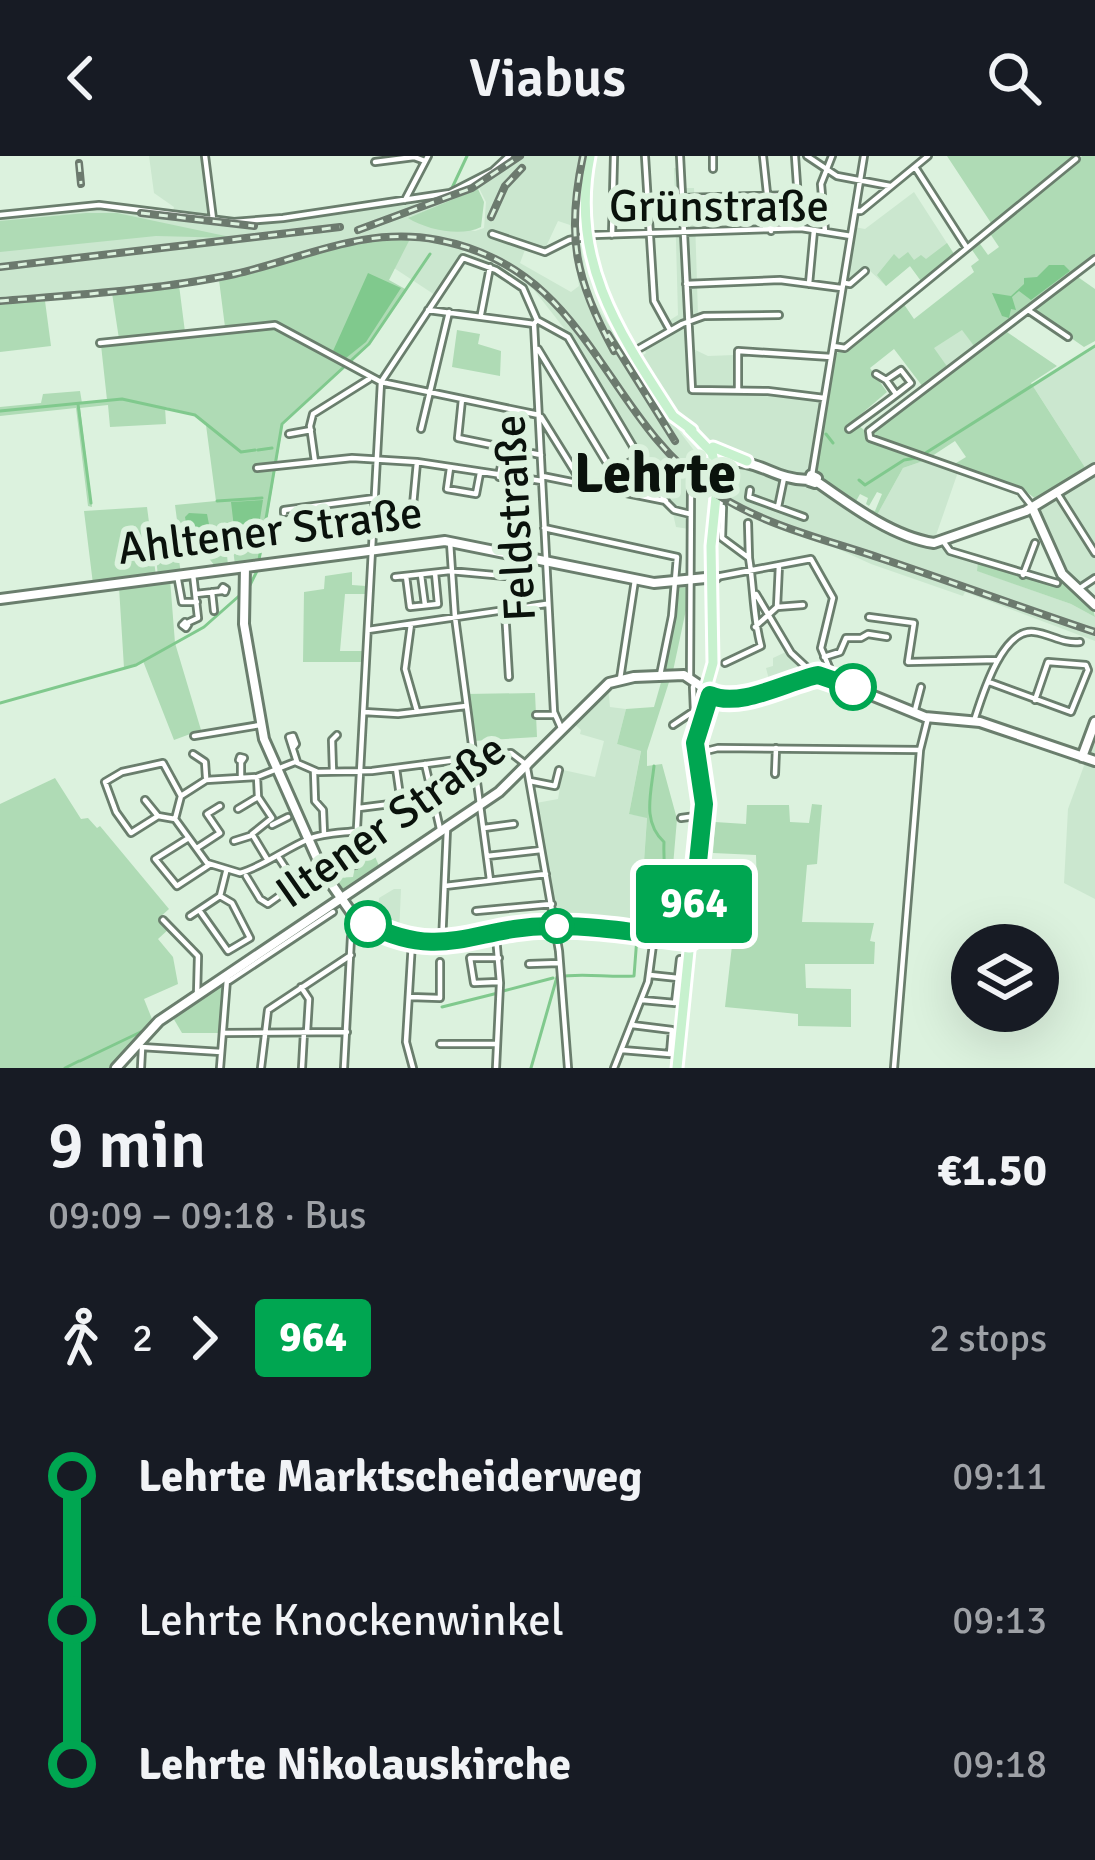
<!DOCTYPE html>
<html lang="en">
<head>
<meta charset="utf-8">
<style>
  :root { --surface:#171b24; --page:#20242c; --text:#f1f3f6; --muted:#9ea1a6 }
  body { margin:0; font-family:Signika,sans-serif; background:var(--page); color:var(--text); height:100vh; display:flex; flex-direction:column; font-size:45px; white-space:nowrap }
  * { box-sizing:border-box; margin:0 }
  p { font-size:39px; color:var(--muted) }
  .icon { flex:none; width:66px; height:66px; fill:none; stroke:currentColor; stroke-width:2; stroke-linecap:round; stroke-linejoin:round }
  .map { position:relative; height:912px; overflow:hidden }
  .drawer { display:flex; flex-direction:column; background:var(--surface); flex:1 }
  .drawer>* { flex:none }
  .badge { padding:0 24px; border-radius:9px; font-size:42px; line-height:78px }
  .fabs { position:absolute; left:951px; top:768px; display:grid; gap:24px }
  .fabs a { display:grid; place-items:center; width:108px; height:108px; border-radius:50%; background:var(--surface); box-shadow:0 12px 48px #0002; font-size:60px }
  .map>.badge { position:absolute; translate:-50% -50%; box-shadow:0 0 0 6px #fff }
  .legs { display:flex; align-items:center; gap:18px; height:132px; padding:0 48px; font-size:39px }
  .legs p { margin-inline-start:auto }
  .headline { display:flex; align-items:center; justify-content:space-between; height:204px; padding:0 48px }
  h1 { font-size:66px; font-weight:600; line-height:90px }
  ul { padding:0 48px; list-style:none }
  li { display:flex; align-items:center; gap:42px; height:144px; font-size:45px }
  li i { display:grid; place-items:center; width:18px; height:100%; margin:0 15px; background:currentColor }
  li i::after { content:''; width:30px; height:30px; margin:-15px; border:9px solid; border-radius:50%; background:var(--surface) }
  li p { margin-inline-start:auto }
  li:first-child i { background:linear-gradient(#0000 50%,currentColor 0) }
  li:last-child i { background:linear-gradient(currentColor 50%,#0000 0) }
  header { display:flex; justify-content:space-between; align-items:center; height:156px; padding:0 48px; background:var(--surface); font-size:54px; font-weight:600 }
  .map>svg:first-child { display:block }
  .built { fill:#cbe7cf; fill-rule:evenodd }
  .green { fill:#afdbb5; fill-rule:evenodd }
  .water { fill:#80c98d }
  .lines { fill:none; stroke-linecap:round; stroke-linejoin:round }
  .stream { stroke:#80c98d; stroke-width:3 }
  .street-casing { stroke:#6a7e6d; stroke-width:10 }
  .secondary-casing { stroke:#6a7e6d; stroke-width:14 }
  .primary-casing { stroke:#fff; stroke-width:15 }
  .street { stroke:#fff; stroke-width:4.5 }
  .secondary { stroke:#fff; stroke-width:8 }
  .primary { stroke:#c7f1ce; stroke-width:9 }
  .rail-casing { stroke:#6c7a6e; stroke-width:8 }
  .rail { stroke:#dcf2de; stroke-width:3; stroke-dasharray:9; stroke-linecap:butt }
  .line-1-casing { stroke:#fff; stroke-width:27 }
  .line-1 { stroke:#00a651; stroke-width:18 }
  .stop-1-dot { fill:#fff; stroke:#00a651; stroke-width:6 }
  .labels { text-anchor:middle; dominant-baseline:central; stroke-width:12; stroke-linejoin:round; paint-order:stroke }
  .street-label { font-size:45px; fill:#0a120c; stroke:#dcf2de }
  .district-label { font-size:57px; font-weight:bold; fill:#0a120c; stroke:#dcf2de }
</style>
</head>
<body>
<header><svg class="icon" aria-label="back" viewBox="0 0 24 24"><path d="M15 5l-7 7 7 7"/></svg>Viabus<svg class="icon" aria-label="search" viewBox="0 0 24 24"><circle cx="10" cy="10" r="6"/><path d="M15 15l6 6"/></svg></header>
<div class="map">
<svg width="1095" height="912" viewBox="0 0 1095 912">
  <rect width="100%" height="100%" fill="#dcf2de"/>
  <path class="built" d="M149,0H207L212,62L235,67L418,48L475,27L515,0H588L579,79L589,138L666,258L706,310L724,326L728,312L736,308L752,310L787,326L817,330L905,380L922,388L941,389L946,395L978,406V415L1071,448L1095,461V485L965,436L963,440L871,408L823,386L789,377L737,354L694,328L689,373L676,371L668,336H664L567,176L534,134L507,112L478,97L463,95L435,139L394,112L409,84L377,83L346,86L246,119L212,126L0,148V61L90,52L172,60L174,51L154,37ZM479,32L486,46L484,72L475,75L410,61L469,40ZM558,65L570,69L579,130L571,136L520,107L526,91L486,74L544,95Z
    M674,12H680L681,32H694L698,159L673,169L670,164L678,159Z
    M914,36L954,98L921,125L910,110L886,130L868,113L849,123L854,71L865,73Z
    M682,168H687L689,191L708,200L735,199L737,233L825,243L813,317L807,323L728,301L680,267L641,201L646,197L644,192Z
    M962,173L977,194L948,215L933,192Z
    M1095,192V308L1086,313L1033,230Z
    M926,304L958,316L934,385L877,359L903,312Z
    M1095,317V425L1081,433L1062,415L1039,355Z
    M788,495L804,513L803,517L794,525L771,531L766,512L773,510V502Z
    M608,529L610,551L626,553L617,588L641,594L629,658L647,661L642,735L633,776L557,764L536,647L558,643L563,614L595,621L604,585L580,578L581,574L572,566Z
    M1095,562V743L1064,727L1068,653L1085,607L1081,605Z
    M394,733H401L399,779L377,769L379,742Z"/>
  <path class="green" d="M947,0H1078L993,70Z
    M1082,0H1095V103L1075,119L1095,133V185L1084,191L1031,154L1004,174L1057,210L1031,227L1086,313L1037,344L1024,334L953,309L966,301L955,285L926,304L903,312L877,359L863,351L875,355L882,338L877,336L869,350L866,348L868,342L860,338L855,347L825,330L813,317L831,202L901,144L914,163L974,116L971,110L979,104L970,91L978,85L988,99L999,91L989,76ZM962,174L977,194L991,186L951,216L934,192ZM894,193L926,235L869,278L853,265L887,236L870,212Z
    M478,33L484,46L481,71C461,81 427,74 408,62Z
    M86,57H117L235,82L156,80L0,96V65Z
    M377,83H410L389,124L407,134L369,189L349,207L275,166L225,171L219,124L346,86Z
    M947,87L954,98L921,125L910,110L886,130L877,119L894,98L899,103L908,96L914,104L921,99L926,103Z
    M179,129L185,176L119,183L112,137Z
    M45,145L51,190L0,196V148Z
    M274,170L346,210L283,268L260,406L235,409L231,377H225L228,410H215L207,400L179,404L181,418L158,421L155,390L180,387L175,349L216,345L206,269L197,259L165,251L166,268L110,271L108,249L80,252L92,351L88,350L76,252L0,260V251L41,247L43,238L80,235L82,247L107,244L101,189Z
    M457,174L480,178L478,188L501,195L500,220L452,211Z
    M147,351L156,420L93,428L84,355Z
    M978,406L1057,431L1059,424L1049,426L1059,419L1093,452L1095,461L1071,448L977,415Z
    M352,416V429L366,430V438H345L340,495H363L362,506H303L304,436L324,433L325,420Z
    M170,423L175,487L201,574L174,584L143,505L124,512L119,431Z
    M686,431L687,449L673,515H662L678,432Z
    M662,523H670L647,595V610L662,608L677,663L667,780L633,776L635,750L642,735L647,662L629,658L641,595L617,588L626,553L654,551Z
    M535,537L537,581L473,585L466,538Z
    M55,622L81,663L88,662L97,672L100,670L169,753L159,762L171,771L158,783L173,801L178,828L144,843L154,868L114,912H0V648Z
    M812,648L822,649L817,708L807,709L802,766L874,767L870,785L875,786L874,808H805L806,832L851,833V871L798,870V858L725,851L738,737L757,736L756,699L713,697L715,666L746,668L747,649H789L790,666L809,667Z
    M358,696H373L380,712L341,735L334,722L353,721Z
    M220,828L226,831L220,877H182L172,860Z"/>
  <path class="water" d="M1049,109H1064L1070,115L1031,144L1019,135L1012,141L1016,154L1011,153L1009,162L1002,160L992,137L1011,140L1024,128V122L1037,121Z
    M368,117L401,132L366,186L346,202L333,195Z
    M263,344L255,395L237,397L231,346Z
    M189,357L207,358L214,394L208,386L199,390L189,384L185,361Z"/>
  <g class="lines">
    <path class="stream" d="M452,32L467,0
      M78,248L91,347
      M0,255L122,243L195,259L241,296L255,294
      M826,278L833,287
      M258,294L272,292
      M924,298L1095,190
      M859,324L865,329L904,304L916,302
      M217,345L262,342
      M259,404L282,268L369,188L430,98
      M250,429L258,413
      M0,547L136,509L204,471L239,440
      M638,774L639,768C678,735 662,731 664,686C642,666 651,638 654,610
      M503,835L553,822
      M442,851L498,837
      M80,905L149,872
      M65,912L79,905
      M531,912L557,821C582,816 608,822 634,820L637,781"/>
    <g class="street-casing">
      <path id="street" d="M205,0L213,63
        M645,0L654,145L670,174
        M680,0L692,234L768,235L824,242
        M713,0V13
        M763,0L771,75
        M795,0L800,72
        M807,0L837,20L890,30
        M375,6L414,1L425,5
        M915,11L967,92
        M682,42L797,39
        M405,44L428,0
        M856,55H861L928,0
        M0,59L99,49L234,66L283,62L450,37L493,15L509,0
        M825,76L821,28L832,0
        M492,78L545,96L569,84L594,79L801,72L851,80
        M612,79L614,0
        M845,127L850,128L865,115
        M686,128L780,124L841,132
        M809,128L814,74
        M428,154L534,168
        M1028,154L1068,181
        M481,158L490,111
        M537,164L534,168L554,556L562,574
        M100,187L275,169L381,226L539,259
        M833,190L845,192L1076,3
        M538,193L625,337
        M633,196L682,168L704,160L779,159
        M876,218L886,224
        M738,233V195L831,201
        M462,243L458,282L541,299
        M541,261L582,327
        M421,273L449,156
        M849,273C870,258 891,243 911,227L901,214L886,224L896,238
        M289,278L311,274
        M315,306L310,270L313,258L369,223
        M257,312L352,302L417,306L542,325
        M450,312L447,333L476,338L480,317
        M613,316L639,301
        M812,319L864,0
        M542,320L666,345
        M499,321L504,292
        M750,334L749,341L804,361
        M1057,337L1095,397
        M1031,349L1020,335L870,282L869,275L1095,103
        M723,351L722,382L749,402L748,367
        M778,351L784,322
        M284,357V354L375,342
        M411,371L417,306
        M544,372L677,401L672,460L660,519
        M943,385L950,395L1057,427
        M450,386L455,461L490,724
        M421,419L425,449
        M1023,419L1035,387
        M406,420L410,451L438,448L435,417
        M395,421L450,415L505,420
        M716,421L811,403L833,442L821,492L834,523
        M178,424L182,446H197
        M223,431L226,433L225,436L221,434Z
        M1080,432L1095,422
        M212,436L214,455
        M196,438L222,435
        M756,438L791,497L806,511L810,520
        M777,451L803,449
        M505,454L509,521
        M869,461L914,467L908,506L998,504
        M185,466L188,469L186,472L182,469Z
        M187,467L198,462L193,418
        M411,468L405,513L417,555
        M755,471L777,451L779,409
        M368,474L546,448
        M824,501L840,496L846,482H861L868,478L887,481
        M725,507L761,490C753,461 754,432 749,402
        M690,520L691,331
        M620,523L635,424
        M989,526L1071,556L1088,514L1086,509L1048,506L1035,544
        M915,554L921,531
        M364,556L398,558L466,550
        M536,559H554
        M974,565C982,540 1002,472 1034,476C1051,478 1062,488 1080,486
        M673,569L694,555L693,531
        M194,580L260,569
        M293,592L296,588L293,580L289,581L297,606
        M698,597L718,592L920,594
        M193,598L205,606L206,621
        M240,601L244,602L242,605L239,604Z
        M241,605V621
        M425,608L440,673
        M396,612L401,647
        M527,612L559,795L568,912
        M314,615L315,645L323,654L324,678
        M333,615L332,584L337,579
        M775,618L776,592
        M257,621L258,641L272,662L252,678L267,703
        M530,625L555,630L559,614
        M145,644L158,660
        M359,652L414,645
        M238,653L258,641
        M681,662L703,659
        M175,663L158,660L131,677L116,656L105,626L122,616L163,607L181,640
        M272,669L288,661
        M484,672L514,668
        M357,675C342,677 323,677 309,683C285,693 264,710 240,717L207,707L175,663L181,640L206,624L257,621L295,606L318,616L372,615L511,597L528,610
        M187,683L155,703L177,730L209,709
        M234,685L250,680
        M197,692L220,677L207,658L220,650
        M487,700L541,694
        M338,707L343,711L355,709L381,226L463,102L496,114L523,132L537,164L568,181L666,346L674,354L690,358
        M246,720L260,743L268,748L296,728L279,702
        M445,730L546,718
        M199,754L228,795L250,782L232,747L220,740
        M476,755L552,748
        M190,760L220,740L226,716
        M163,764L198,800L197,839
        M412,786L406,886L413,912
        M442,787L447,673
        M529,808L559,807
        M650,819L678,822
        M229,825L333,756
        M498,826L474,827L470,802H499
        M301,831L309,843L307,876
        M410,841L440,842V806
        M642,844L675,847L680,803
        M223,877L347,876
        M440,888H497
        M141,891L221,896
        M622,894L670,898L672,874L632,869
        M141,912L142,892
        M220,912L227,823
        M261,912L268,854L351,799
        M302,912L304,876
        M344,912L351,781L362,764
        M496,912L500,827L496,780
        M614,912L648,826L654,781
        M894,912L920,594L928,562"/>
    </g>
    <g class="secondary-casing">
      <path id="secondary" d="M717,308C756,298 771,324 808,324
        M811,319L817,322L815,327L809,325Z
        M816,325C850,349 893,381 934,387L1026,355L1095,313
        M1032,351L1062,418L1095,449
        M245,411L244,468L264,583L323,716L351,756L394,780L425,788L550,770L690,783
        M0,443L445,385L654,427L716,421
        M1082,601L1095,566
        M116,912L159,865L499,636L609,527L634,521L684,519L720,543L778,535L822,519L925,561L980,566L1095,605"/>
    </g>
    <g class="primary-casing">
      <path id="primary" d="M590,0C569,104 619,177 673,260L692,274
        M713,291L747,305
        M677,912L704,648L693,578L713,507L711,390L718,321L712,297L689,273"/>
    </g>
    <use href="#street" class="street"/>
    <use href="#secondary" class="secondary"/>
    <use href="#primary" class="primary"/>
    <g class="rail-casing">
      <path id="rail" d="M583,0C566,80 575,124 614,195
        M79,7L81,28
        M141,57L254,70
        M491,61L505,30L522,12
        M358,74L472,32L520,0
        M0,111L340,71
        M0,145C75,139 161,134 235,118C305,102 364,70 438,84C591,113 601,258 712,335C762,369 824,383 880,402C952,426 1023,452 1095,476
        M608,178L675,285"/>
    </g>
    <use href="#rail" class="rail"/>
  </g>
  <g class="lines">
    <g class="line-1-casing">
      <path id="line-1" d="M368,768C444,807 476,770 550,770C596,769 644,778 690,783L704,648L695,587L710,539C740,553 788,525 818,519L853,531"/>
    </g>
    <use href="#line-1" class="line-1"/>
  </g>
  <g class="stop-1-dot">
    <circle cx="853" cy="531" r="21"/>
    <circle cx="368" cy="768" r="21"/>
    <circle cx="557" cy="770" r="15"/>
  </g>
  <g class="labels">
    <g class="street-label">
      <text x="719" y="50">Grünstraße</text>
      <text transform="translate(515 362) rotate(-93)">Feldstraße</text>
      <text transform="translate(270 375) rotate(-7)">Ahltener Straße</text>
      <text transform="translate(391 665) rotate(-35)">Iltener Straße</text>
    </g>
    <g class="district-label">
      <text x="655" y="317">Lehrte</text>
    </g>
  </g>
</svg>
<div class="fabs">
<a><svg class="icon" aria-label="layers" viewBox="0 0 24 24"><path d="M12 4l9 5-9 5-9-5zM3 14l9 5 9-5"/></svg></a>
</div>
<b class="badge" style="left:694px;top:748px;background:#00a651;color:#fff">964</b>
</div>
<section class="drawer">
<div class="headline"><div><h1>9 min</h1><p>09:09 – 09:18 · Bus</p></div><b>€1.50</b></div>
<div class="legs"><svg class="icon" aria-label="walk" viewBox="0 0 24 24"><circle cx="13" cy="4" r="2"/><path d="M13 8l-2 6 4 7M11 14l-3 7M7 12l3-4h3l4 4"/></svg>2<svg class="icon" aria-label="forward" viewBox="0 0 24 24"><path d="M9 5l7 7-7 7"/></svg><b class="badge" style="background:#00a651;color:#fff">964</b><p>2 stops</p></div>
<ul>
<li><i style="color:#00a651"></i><b>Lehrte Marktscheiderweg</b><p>09:11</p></li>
<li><i style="color:#00a651"></i><span>Lehrte Knockenwinkel</span><p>09:13</p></li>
<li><i style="color:#00a651"></i><b>Lehrte Nikolauskirche</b><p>09:18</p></li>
</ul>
</section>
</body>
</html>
